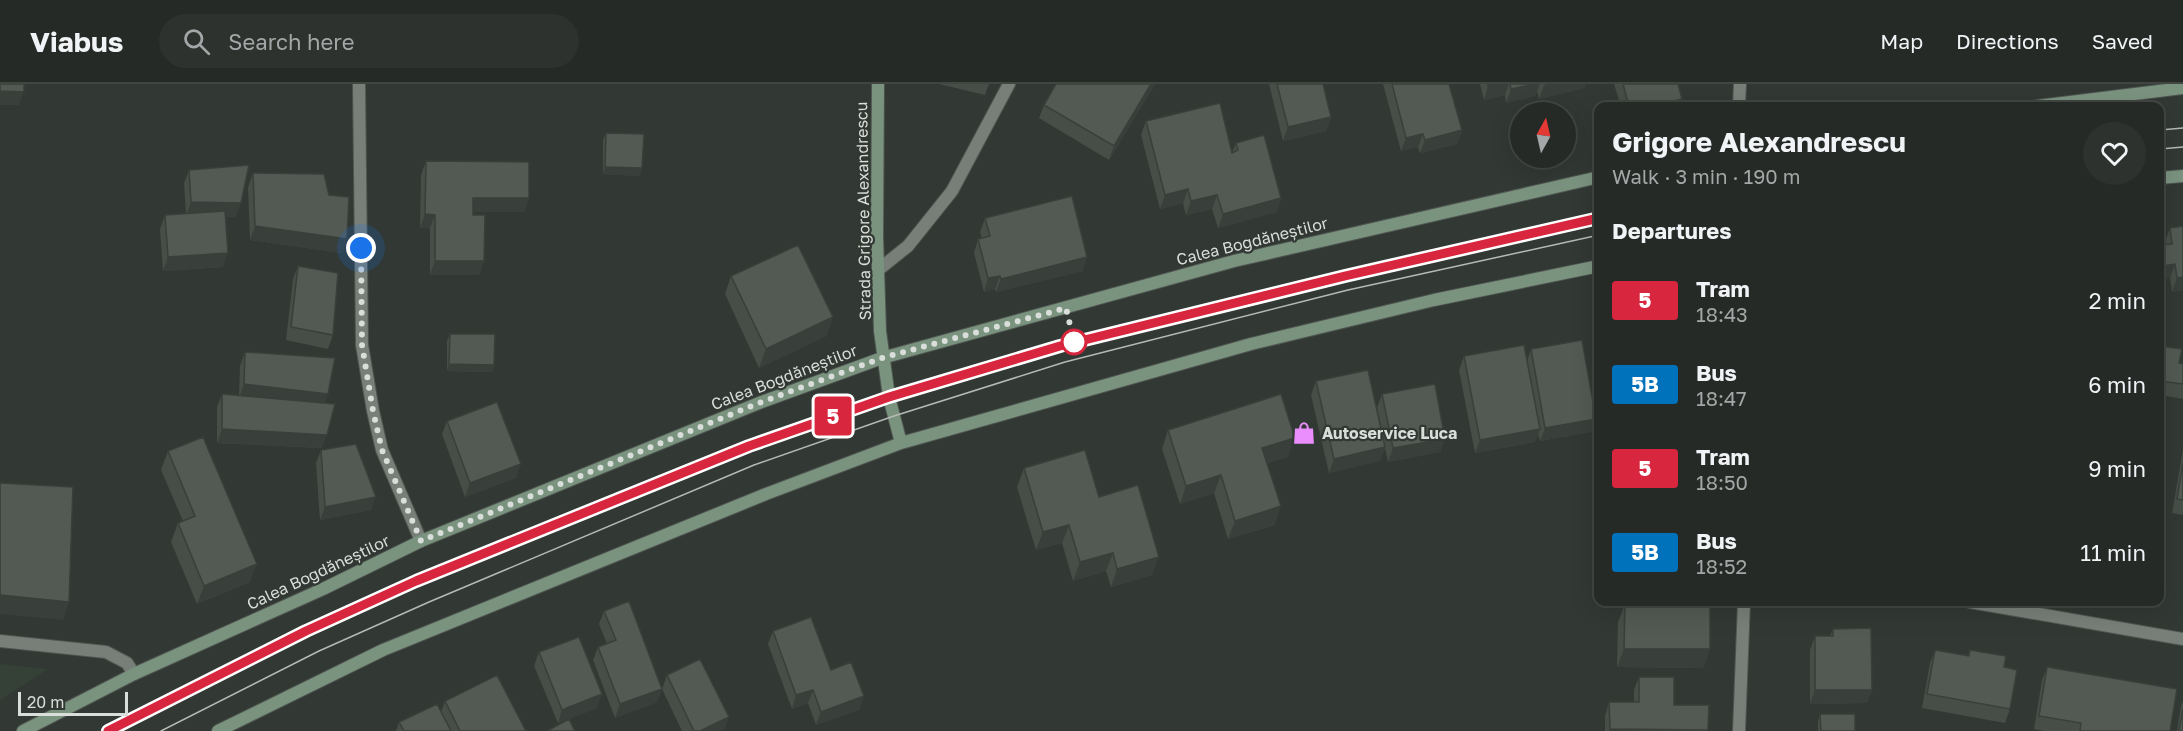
<!DOCTYPE html>
<html lang="en">
<head>
<meta charset="utf-8">
<style>
  :root { --surface:#262a26; --page:#2e322e; --text:#f1f3f6; --muted:#a4a7a7; --line:#424643 }
  body { margin:0; font-family:"Golos Text",sans-serif; background:var(--page); color:var(--text); height:100vh; display:flex; flex-direction:column; font-size:22px; white-space:nowrap }
  * { box-sizing:border-box; margin:0 }
  p { font-size:20px; color:var(--muted) }
  .icon { flex:none; width:33px; height:33px; fill:none; stroke:currentColor; stroke-width:2; stroke-linecap:round; stroke-linejoin:round }
  .map { position:relative; flex:1; overflow:hidden }
  .details { position:absolute; left:1594px; top:18px; width:570px; height:504px; display:flex; flex-direction:column; background:var(--surface); border-radius:12px; box-shadow:0 6px 24px #0002,0 0 0 2px var(--line) }
  .details>* { flex:none }
  .badge { padding:0 12px; border-radius:4px; font-size:21px; line-height:39px }
  .needle { width:39px; rotate:8deg }
  .tools { position:absolute; left:1510px; top:18px; display:grid; gap:12px }
  .tools a { display:grid; place-items:center; width:66px; height:66px; border-radius:50%; background:var(--surface); box-shadow:0 6px 24px #0002,0 0 0 2px var(--line); font-size:30px }
  .scale { position:absolute; left:18px; bottom:15px; width:110px; box-sizing:border-box; padding-left:6px; border:3px solid #dadeda; border-top:0; font-size:16px; line-height:21px; white-space:nowrap; color:#dadeda; -webkit-text-stroke:4px #323833; paint-order:stroke }
  .you { position:absolute; width:30px; height:30px; margin:-15px; border:4px solid #fff; border-radius:50%; background:#1a73e8; box-shadow:0 0 0 9px #1a73e833 }
  .map>.badge { position:absolute; translate:-50% -50%; box-shadow:0 0 0 3px #fff }
  h2 { padding:0 18px; font-size:22px; line-height:54px }
  .round { display:grid; place-items:center; flex:none; width:63px; height:63px; border-radius:32px; background:var(--page) }
  .summary { display:flex; align-items:center; justify-content:space-between; height:102px; padding:0 18px }
  h1 { font-size:28px; font-weight:700; line-height:45px }
  ul { padding:0; list-style:none }
  li { display:flex; align-items:center; gap:18px; height:84px; padding:0 18px }
  li div { flex:1 }
  li b { display:block; font-size:22px }
  li em { font-style:normal }
  li .badge { min-width:66px; font-weight:700; text-align:center }
  header { display:flex; align-items:center; gap:36px; box-sizing:border-box; height:84px; padding:0 30px; background:var(--surface); border-bottom:2px solid var(--line) }
  header strong { font-size:28px }
  nav { display:flex; gap:33px; margin-inline-start:auto; font-size:21px }
  .search { width:420px; height:54px; background:var(--page); display:flex; align-items:center; gap:15px; box-sizing:border-box; padding:0 21px; border-radius:33px; color:var(--muted); font-size:22px }
  .map>svg:first-child { display:block }
  .built { fill:#354137 }
  .lines { fill:none; stroke-linecap:round; stroke-linejoin:round }
  .street-casing { stroke:#4f5550; stroke-width:14 }
  .secondary-casing { stroke:#4f5550; stroke-width:14 }
  .street { stroke:#787f79; stroke-width:12 }
  .secondary { stroke:#7a937f; stroke-width:12 }
  .tram { stroke:#b5bab5; stroke-width:1.5 }
  .wall { fill:#474d47 }
  .shaded-wall { fill:#393f3a }
  .building { fill:#525a53; stroke:#393f3a; stroke-width:1.5 }
  .line-casing { stroke:#fff; stroke-width:14 }
  .line { stroke:#d7263d; stroke-width:9 }
  .walk { stroke:#dadeda; stroke-width:6; stroke-dasharray:0 10.8 }
  .stop-dot { fill:#fff; stroke:#d7263d; stroke-width:3 }
  .labels { text-anchor:middle; dominant-baseline:central; stroke-width:4.5; stroke-linejoin:round; paint-order:stroke }
  .street-label { font-size:16px; fill:#dadeda; stroke:#323833 }
  .poi-label { font-size:16px; font-weight:bold; fill:#dadeda; stroke:#323833; text-anchor:start }
</style>
</head>
<body>
<header>
<strong>Viabus</strong>
<div class="search"><svg class="icon" aria-label="search" viewBox="0 0 24 24"><circle cx="10" cy="10" r="6"/><path d="M15 15l6 6"/></svg>Search here</div>
<nav><a>Map</a><a>Directions</a><a>Saved</a></nav>
</header>
<div class="map">
<svg width="2183" height="647" viewBox="0 0 2183 647">
  <rect width="100%" height="100%" fill="#323833"/>
  <path class="built" d="M0,580L48,585L0,616Z"/>
  <g class="lines">
    <g class="street-casing">
      <path id="street" d="M359,0L362,261L373,327L382,366L421,457
        M1739,22L1740,0
        M878,186L908,162L952,107L1009,0
        M1970,518L2183,555
        M0,557L106,568L127,579L134,590
        M1739,647L1744,518"/>
    </g>
    <g class="secondary-casing">
      <path id="secondary" d="M878,0L877,153L880,247L889,313L901,359
        M2038,22L2183,4
        M2160,94L2183,92
        M23,647L134,590L323,505L421,457L759,319L882,274L1234,177L1599,93
        M218,647L383,566L766,410L901,359L1251,260L1434,216L1599,182"/>
    </g>
    <use href="#street" class="street"/>
    <use href="#secondary" class="secondary"/>
    <path class="tram" d="M2160,46L2183,44
      M2160,65L2183,63
      M108,647L305,547L416,497L749,362L889,313L1060,262L1345,192L1599,134
      M161,647L319,567L429,518L754,381L894,332L1065,278L1348,206L1599,151"/>
  </g>
  <path class="wall" d="M939,0H989L985,11Z
    M1056,0H1155L1109,76L1039,34L1044,21Z
    M1269,0H1323L1331,33L1326,47L1283,57Z
    M1383,0H1449L1462,46L1457,60L1420,69L1418,63L1401,67Z
    M1480,0H1586L1584,4L1539,15L1537,7L1535,12L1506,19L1505,11L1484,16Z
    M1614,0H1678L1679,22H1621Z
    M1146,37L1232,69L1236,59L1281,114L1277,128L1218,144L1212,125L1186,131L1183,119L1160,125L1141,51Z
    M606,49L640,92L603,90V56Z
    M426,77L529,114L524,128H473L484,177L479,191H430V144H420L421,91Z
    M189,86L236,133H225L223,183L163,187L160,145L165,131L186,130L184,99Z
    M253,89L329,111L347,155L342,169L250,156L248,103Z
    M985,134L1083,187L996,208L995,205L984,208L974,169L978,155H982L980,148Z
    M2170,144L2183,206L2172,208L2170,194L2160,195V161H2166L2165,158Z
    M298,182L333,251L328,265L286,256L293,195Z
    M731,192L833,233L826,252L759,284L725,210Z
    M450,250L494,281L492,288L447,287V257Z
    M2160,262L2179,279L2183,280V315L2160,311Z
    M1531,265L1596,333V309L1599,300V378H1596V336L1591,348L1540,357L1538,349L1535,358L1475,369L1459,286L1464,272L1527,277Z
    M245,268L328,310L324,319L322,364L217,359V323L222,310L239,311L240,282Z
    M1316,297L1383,352L1377,324L1382,310L1445,355L1440,368L1388,378L1385,364L1380,377L1329,389L1311,311Z
    M447,337L516,394L465,413L442,350Z
    M1168,346L1288,373L1267,379L1275,441L1228,455L1214,409L1180,420L1162,365Z
    M321,366L371,426L320,436L316,379Z
    M2183,366V431L2172,429Z
    M168,367L250,498L197,520L171,458L178,439L183,437L161,386Z
    M1024,384L1099,413L1152,491L1111,503L1106,487L1073,497L1062,459L1036,466L1017,403Z
    M1656,518H1710V565L1703,584L1617,583L1618,538L1625,520H1656Z
    M604,527L662,605L667,591L729,633L724,646L682,647L662,605L657,618L615,634L593,576L598,563L607,560L599,540Z
    M1833,545L1872,606L1867,619L1810,620V566L1815,552H1830Z
    M773,547L831,586L864,612L859,626L816,641L808,619L792,625L768,560Z
    M1935,566L1968,571L1970,566L2004,583L2010,625L2005,639L1922,624L1930,579Z
    M539,568L597,624L558,639L534,582Z
    M2047,583L2170,647H2044L2034,645L2042,596Z
    M1639,593L1674,621L1708,647H1605V632L1609,618H1634V606Z
    M445,617L526,647H396L399,638L441,628Z
    M2183,617V647H2177L2181,622Z
    M1820,630L1855,647H1818V638Z"/>
  <path class="shaded-wall" d="M1151,0H1155L1109,76L1114,62Z
    M1498,0H1509L1505,11L1484,16L1488,2Z
    M1534,0H1540L1535,12L1506,19L1511,5Z
    M1548,0H1586L1584,4L1539,15L1544,1Z
    M0,7L24,8L19,21H0Z
    M1682,15L1679,22H1654Z
    M1331,33L1326,47L1283,57L1288,43Z
    M1462,46L1457,60L1420,69L1425,56Z
    M1423,50L1418,63L1401,67L1406,54Z
    M605,83L642,84L640,92L603,90Z
    M1188,105L1183,119L1160,125L1165,111Z
    M1217,111L1212,125L1186,131L1191,117Z
    M473,114H529L524,128H468Z
    M1281,114L1277,128L1218,144L1223,130Z
    M191,118L241,119L236,133L186,132Z
    M425,130L435,131L430,144H420Z
    M255,142L347,155L342,169L250,156Z
    M228,169L223,183L163,187L168,173Z
    M1087,173L1083,187L996,208L1001,195Z
    M435,177H484L479,191H430Z
    M2175,180L2170,194L2160,195V187L2162,182Z
    M1000,192L995,205L984,208L988,194Z
    M2183,193V206L2172,208L2177,194Z
    M833,233L826,252L759,284L766,265Z
    M449,280L494,281L492,288L447,287Z
    M244,300L328,310L323,323L239,314Z
    M1596,335L1591,348L1540,357L1545,344Z
    M222,345L327,351L322,364L217,359Z
    M1540,345L1535,358L1475,369L1480,356Z
    M1295,354L1288,373L1256,383L1262,364Z
    M1445,355L1440,368L1388,378L1393,364Z
    M1385,363L1380,377L1329,389L1334,375Z
    M1599,370V378H1596Z
    M521,380L516,394L465,413L470,399Z
    M1221,391L1214,409L1180,420L1186,402Z
    M376,413L371,426L320,436L325,423Z
    M1281,422L1275,441L1228,455L1235,437Z
    M1069,441L1062,459L1036,466L1043,448Z
    M1113,469L1106,487L1073,497L1080,478Z
    M1159,473L1152,491L1111,503L1117,485Z
    M257,480L250,498L197,520L204,502Z
    M0,511L69,518L63,536L0,530Z
    M1624,565H1710L1703,584L1617,583Z
    M662,605L657,618L615,634L620,620Z
    M813,606L808,619L792,625L796,611Z
    M1815,606H1872L1867,619L1810,620Z
    M602,610L597,624L558,639L562,626Z
    M864,612L859,626L816,641L821,628Z
    M729,633L724,646L700,647Z
    M1610,645L1708,646L1609,647Z"/>
  <path class="building" d="M0,0H24V8L0,7Z
    M1056,0H1151L1114,62L1044,21Z
    M1277,0H1323L1331,33L1288,43Z
    M1392,0H1449L1462,46L1425,56L1423,50L1406,54Z
    M1488,0H1498L1488,2Z
    M1510,0H1534L1511,5Z
    M1623,0H1678L1682,15L1654,22H1629Z
    M1220,19L1232,69L1238,66L1236,59L1264,51L1281,114L1223,130L1217,111L1191,117L1188,105L1165,111L1146,37Z
    M606,49L644,50L642,84L605,83Z
    M426,77L529,78V114H473V131H485L484,177H435V131L425,130Z
    M249,81L241,119L191,118L189,86Z
    M253,89L324,90L329,111L349,113L347,155L255,142Z
    M1072,112L1087,173L1001,195L1000,192L988,194L978,155L990,152L985,134Z
    M225,127L228,169L168,173L165,131Z
    M2183,142V193L2177,194L2175,180L2162,182L2160,170V161L2172,160L2170,144Z
    M798,161L833,233L766,265L731,192Z
    M298,182L338,189L333,251L291,243Z
    M450,250H495L494,281L449,280Z
    M1582,256L1596,335L1545,344L1531,265Z
    M1524,261L1540,345L1480,356L1464,272Z
    M2160,262L2182,265L2179,279L2183,280V300L2160,297Z
    M245,268L335,274L328,310L244,300Z
    M1368,286L1385,363L1334,375L1316,297Z
    M1435,300L1445,355L1393,364L1382,310Z
    M222,310L335,320L327,351L222,345Z
    M1281,310L1295,354L1262,364L1281,422L1235,437L1221,391L1186,402L1168,346Z
    M497,318L521,380L470,399L447,337Z
    M203,353L257,480L204,502L178,439L195,432L168,367Z
    M356,360L376,413L325,423L321,366Z
    M1085,366L1099,413L1138,401L1159,473L1117,485L1113,469L1080,478L1069,441L1043,448L1024,384Z
    M2183,379V416L2177,415Z
    M0,399L73,403L69,518L0,511Z
    M629,517L662,605L620,620L598,563L616,556L604,527Z
    M1663,518H1710V565H1624L1625,520H1663Z
    M811,533L831,586L851,578L864,612L821,628L813,606L796,611L773,547Z
    M1871,544L1872,606H1815V552H1833V545Z
    M579,553L602,610L562,626L539,568Z
    M1935,566L1969,572L1970,566L2006,572L2004,583L2017,586L2010,625L1927,610Z
    M700,575L729,633L700,647H694L667,591Z
    M2047,583L2177,605L2170,647H2080L2081,639L2039,632Z
    M497,591L526,647H460L445,617Z
    M1639,593H1674V621H1709L1708,646L1610,645L1609,618H1639Z
    M437,620L451,647H404L399,638Z
    M2183,625V647H2179Z
    M1820,630H1855V647H1821Z
    M569,635L575,647H547Z"/>
  <g class="lines">
    <g class="line-casing">
      <path id="line" d="M108,647L306,547L416,497L749,362L889,313L1060,262L1345,192L1599,134"/>
    </g>
    <use href="#line" class="line"/>
    <path class="walk" d="M361,164L362,261L373,327L382,366L421,457L759,319L882,274L1066,224L1074,258"/>
  </g>
  <defs>
    <g id="shop-bare" transform="scale(1.8)"><path d="M-5-2.5h2.3a2.7 3.5 0 0 1 5.4 0H5L5.5 6h-11ZM-1.5-2.5h3a1.5 2.3 0 0 0-3 0Z" fill="#ea8dfd" stroke="#323833" stroke-width="2.5" paint-order="stroke"/></g>
  </defs>
  <g fill-rule="evenodd">
    <use href="#shop-bare" x="1304" y="349"/>
  </g>
  <circle class="stop-dot" cx="1074" cy="258" r="12"/>
  <g class="labels">
    <g class="street-label">
      <text transform="translate(863 127) rotate(-91)">Strada Grigore Alexandrescu</text>
      <text transform="translate(1252 157) rotate(-14)">Calea Bogdăneștilor</text>
      <text transform="translate(784 293) rotate(-21)">Calea Bogdăneștilor</text>
      <text transform="translate(318 488) rotate(-25)">Calea Bogdăneștilor</text>
    </g>
    <g class="poi-label">
      <text x="1322" y="349">Autoservice Luca</text>
    </g>
  </g>
</svg>
<div class="tools">
<a><svg class="needle" viewBox="-14 -14 28 28"><path d="M0-13l5 13h-10z" fill="#e53935"/><path d="M0 13l5-13h-10z" fill="#a4a7a7"/></svg></a>
</div>
<div class="scale">20 m</div>
<div class="you" style="left:361px;top:164px"></div>
<b class="badge" style="left:833px;top:332px;background:#d7263d;color:#fff">5</b>
<section class="details">
<div class="summary"><div><h1>Grigore Alexandrescu</h1><p>Walk · 3 min · 190 m</p></div><a class="round"><svg class="icon" aria-label="heart" viewBox="0 0 24 24"><path d="M12 20l-8-8c-3-5 5-10 8-4 3-6 11-1 8 4z"/></svg></a></div>
<h2>Departures</h2>
<ul>
<li><span class="badge" style="background:#d7263d;color:#fff">5</span><div><b>Tram</b><p>18:43</p></div><em>2 min</em></li>
<li><span class="badge" style="background:#0072bc;color:#fff">5B</span><div><b>Bus</b><p>18:47</p></div><em>6 min</em></li>
<li><span class="badge" style="background:#d7263d;color:#fff">5</span><div><b>Tram</b><p>18:50</p></div><em>9 min</em></li>
<li><span class="badge" style="background:#0072bc;color:#fff">5B</span><div><b>Bus</b><p>18:52</p></div><em>11 min</em></li>
</ul>
</section>
</div>
</body>
</html>
